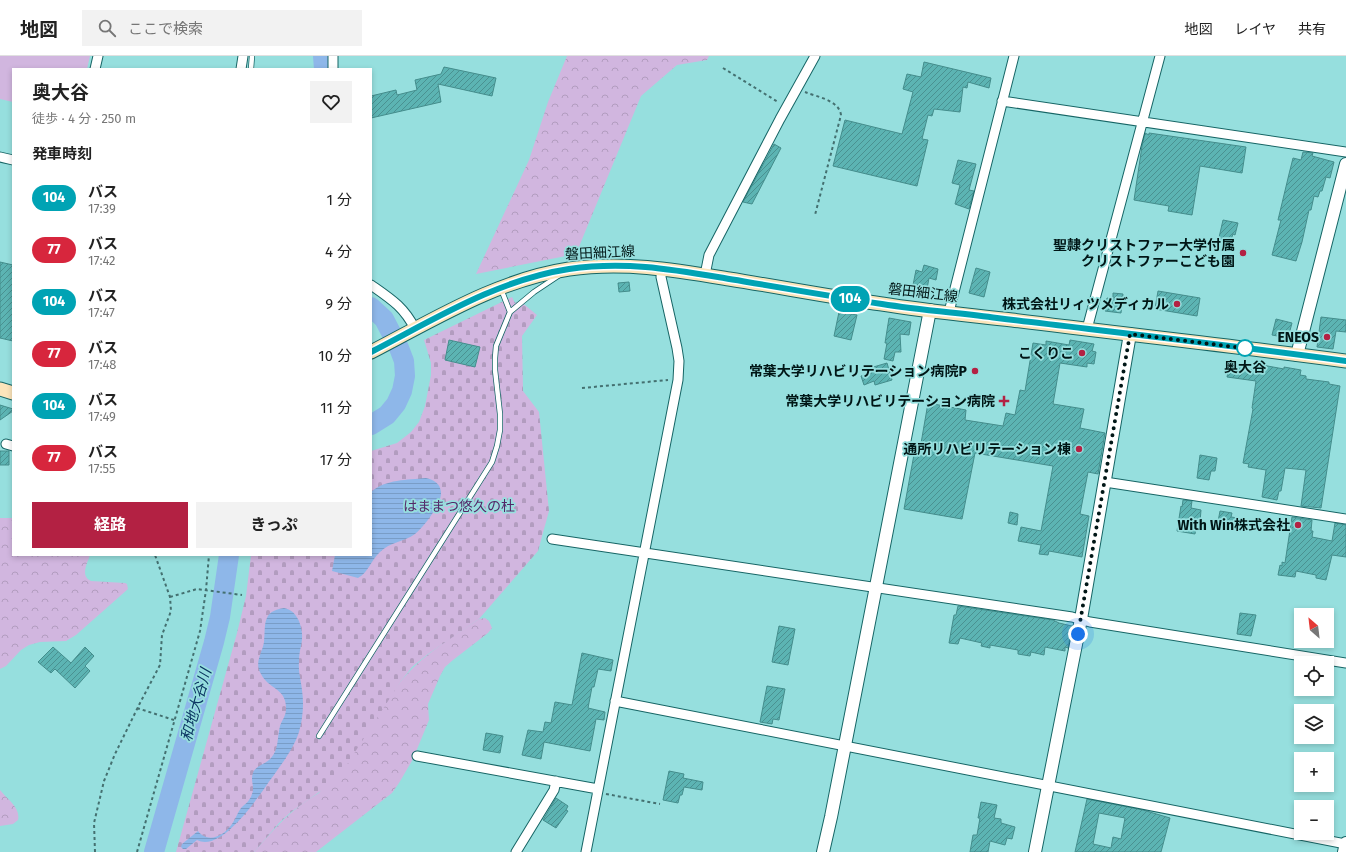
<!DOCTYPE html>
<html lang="ja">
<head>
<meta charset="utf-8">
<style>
  :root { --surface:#fff; --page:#f2f2f2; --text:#222; --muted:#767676; --line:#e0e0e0; --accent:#b32143 }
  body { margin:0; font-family:"Fira Sans","Noto Sans JP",sans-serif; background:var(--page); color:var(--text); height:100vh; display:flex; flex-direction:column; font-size:15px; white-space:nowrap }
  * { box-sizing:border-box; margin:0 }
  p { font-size:13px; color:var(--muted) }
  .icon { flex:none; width:22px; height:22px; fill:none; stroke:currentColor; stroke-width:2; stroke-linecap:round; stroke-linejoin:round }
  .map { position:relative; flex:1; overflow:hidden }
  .drawer { position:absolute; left:12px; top:12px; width:360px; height:488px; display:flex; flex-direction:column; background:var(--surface); border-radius:0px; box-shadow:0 2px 6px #0003 }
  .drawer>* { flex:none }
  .badge { padding:0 8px; border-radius:13px; font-size:14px; line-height:26px }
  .needle { width:26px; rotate:332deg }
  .buttons { position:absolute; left:1294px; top:552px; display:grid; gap:8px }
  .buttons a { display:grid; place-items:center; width:40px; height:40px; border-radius:0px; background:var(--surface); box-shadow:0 2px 6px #0003; font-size:20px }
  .you { position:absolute; width:20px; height:20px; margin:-10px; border:3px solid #fff; border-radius:50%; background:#1a73e8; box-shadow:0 0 0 6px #1a73e833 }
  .map>.badge { position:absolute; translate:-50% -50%; box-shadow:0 0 0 2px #fff }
  h2 { padding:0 20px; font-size:15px; line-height:36px }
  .round { display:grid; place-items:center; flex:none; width:42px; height:42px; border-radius:0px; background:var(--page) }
  .summary { display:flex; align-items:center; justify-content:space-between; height:68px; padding:0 20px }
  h1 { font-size:19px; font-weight:700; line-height:30px }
  .primary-button { display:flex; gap:8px; margin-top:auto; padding:8px 20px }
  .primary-button a { flex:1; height:46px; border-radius:0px; background:var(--accent); color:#fff; font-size:16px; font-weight:700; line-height:46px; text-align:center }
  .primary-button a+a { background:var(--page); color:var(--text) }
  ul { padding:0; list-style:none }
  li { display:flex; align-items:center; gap:12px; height:52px; padding:0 20px }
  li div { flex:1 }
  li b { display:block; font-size:15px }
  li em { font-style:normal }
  li .badge { min-width:44px; font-weight:700; text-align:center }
  header { display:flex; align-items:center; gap:24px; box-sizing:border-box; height:56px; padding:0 20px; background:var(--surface); border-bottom:1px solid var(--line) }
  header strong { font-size:19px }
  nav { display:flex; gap:22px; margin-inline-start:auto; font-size:14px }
  .search { width:280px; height:36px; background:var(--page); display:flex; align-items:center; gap:10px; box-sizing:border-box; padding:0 14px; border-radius:0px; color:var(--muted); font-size:15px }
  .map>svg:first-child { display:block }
  .grass { fill:#d1b6df }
  .forest { fill:url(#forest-crowns) }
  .cemetery { fill:url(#cemetery-stones) }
  .water { fill:url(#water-rules) }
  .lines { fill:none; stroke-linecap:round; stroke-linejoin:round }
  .river { stroke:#8eb7e9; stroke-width:20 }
  .building { fill:url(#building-hatch); stroke:#448d8c; fill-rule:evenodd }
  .service-casing { stroke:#166565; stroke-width:6 }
  .minor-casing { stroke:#166565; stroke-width:11 }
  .tertiary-casing { stroke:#166565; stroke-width:14 }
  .secondary-casing { stroke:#166565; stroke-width:15 }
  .path { stroke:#447070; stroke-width:2; stroke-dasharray:3 3; stroke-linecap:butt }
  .service { stroke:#fff; stroke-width:4.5 }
  .minor { stroke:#fff; stroke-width:9 }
  .tertiary { stroke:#fff; stroke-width:12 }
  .secondary { stroke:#fce5bb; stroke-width:13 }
  .line-casing { stroke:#fff; stroke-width:9 }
  .line { stroke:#00a3b4; stroke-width:6 }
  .walk { stroke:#001616; stroke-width:4; stroke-dasharray:0 7.2 }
  .poi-dot { fill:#b32143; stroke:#96dfde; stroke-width:1.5 }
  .stop-dot { fill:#fff; stroke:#00a3b4; stroke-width:2 }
  .labels { text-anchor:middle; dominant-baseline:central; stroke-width:3.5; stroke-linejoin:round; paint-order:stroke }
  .poi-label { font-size:14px; font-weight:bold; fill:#001616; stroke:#96dfde; text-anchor:end }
  .street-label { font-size:14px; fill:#001616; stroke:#96dfde }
  .stop-label { font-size:14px; font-weight:bold; fill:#001616; stroke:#96dfde }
  .park-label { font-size:14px; fill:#542768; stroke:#96dfde }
  .water-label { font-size:15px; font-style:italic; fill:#0b3562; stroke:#96dfde }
</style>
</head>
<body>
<header>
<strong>地図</strong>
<div class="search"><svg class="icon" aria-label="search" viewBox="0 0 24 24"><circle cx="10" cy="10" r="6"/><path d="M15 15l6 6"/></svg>ここで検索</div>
<nav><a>地図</a><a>レイヤ</a><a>共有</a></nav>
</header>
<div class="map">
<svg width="1346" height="796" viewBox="0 0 1346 796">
  <defs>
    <pattern id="forest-crowns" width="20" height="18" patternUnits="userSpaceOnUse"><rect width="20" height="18" fill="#d1b6df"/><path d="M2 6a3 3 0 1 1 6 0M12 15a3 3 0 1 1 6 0" fill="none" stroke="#b29cbf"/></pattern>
    <pattern id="cemetery-stones" width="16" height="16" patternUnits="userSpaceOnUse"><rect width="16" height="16" fill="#d1b6df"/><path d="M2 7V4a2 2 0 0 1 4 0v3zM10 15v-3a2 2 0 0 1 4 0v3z" fill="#b29cbf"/></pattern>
    <pattern id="water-rules" width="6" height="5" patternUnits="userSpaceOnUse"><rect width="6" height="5" fill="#8eb7e9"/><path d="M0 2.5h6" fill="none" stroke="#799dc7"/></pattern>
    <pattern id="building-hatch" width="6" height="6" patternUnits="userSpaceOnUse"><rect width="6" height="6" fill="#5cb4b3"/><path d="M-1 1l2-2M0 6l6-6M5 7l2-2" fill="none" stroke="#4a9191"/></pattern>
  </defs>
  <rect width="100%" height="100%" fill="#96dfde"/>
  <path class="grass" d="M0,0H90L87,13H13V46L0,43Z"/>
  <path class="forest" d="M567,0H709L707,4L677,9L641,40L576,198L476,218L529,104L548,46Z
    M0,462H13V499H90C87,508 80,520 91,525L125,527L127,528L128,533L76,579L66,585L40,586L29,589L21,594L6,610L0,613Z
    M485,562L489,565L492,572L488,577L453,604L445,611L440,620L428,648L429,664L413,703L399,727L392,737L316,796H254C274,773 292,752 319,737L401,625C422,599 451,582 479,563Z
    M0,734C7,743 21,752 18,764L13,768L0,770Z"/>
  <path class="cemetery" d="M512,241L515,247L520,245L537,259L522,280L523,335L539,356L549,455L538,495L479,563L428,598L412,611L401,625L344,713L332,727L291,756L279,767L254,796H176L237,577L246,540L251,499H371V395L397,387L411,376L419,366L425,350L431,319V307L424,284Z"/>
  <path class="water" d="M426,422C434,424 440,427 441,436C442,447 424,471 415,478C404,486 390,486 380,496C371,504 368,517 358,522L332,515L335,499H371V436C386,423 407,424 426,422Z
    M284,552C292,554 295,557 299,565C306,584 299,589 299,606C298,616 301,624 302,634C304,648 303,662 299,676C292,697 276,715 264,733C253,748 220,796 197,784L186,793H183L181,791L182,788L198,775C208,788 224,780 232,768C236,763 237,757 241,752C245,748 250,745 252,738C255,731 250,724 253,717C255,710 266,708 271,702C279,693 277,682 280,670C282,664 286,660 286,653C287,632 268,633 261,618C254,606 262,598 264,586C266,570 261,555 284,552Z"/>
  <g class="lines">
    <path class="river" d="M323,0L324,13
      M371,251L384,263L399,292L404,305L405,320L402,335L396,348L387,359L371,369
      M154,796L214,586L220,561L229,499"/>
  </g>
  <path class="building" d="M924,6L991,22L989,32L968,26L967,32L963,31L960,56L934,53L932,60L928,59L922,83L928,84L917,130L833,110L845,64L902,78L913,36L903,33L907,18L921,21Z
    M444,11L496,22L492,40L438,28L441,46L371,62V40L396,34L397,39L417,34L415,24L441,18Z
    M1145,77L1149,79V77L1246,91L1242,117L1200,110L1192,159L1168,155L1169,150L1134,144L1142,90Z
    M774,88L781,92L752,148L743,146Z
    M1303,96L1313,97L1312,100L1334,106L1330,122L1326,121L1322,135H1320L1318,141L1314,140L1311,154H1309L1302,186L1296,205L1272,199L1281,164H1278L1289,118L1293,102L1301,104Z
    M958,104L976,108L969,134L974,135L969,153L955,148L960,129L952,127Z
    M1223,164L1238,167L1235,179L1233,178L1229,189L1218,186Z
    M0,206L13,209V285L0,282Z
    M924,209L938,213L936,224L929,222L927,233L913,229L916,214L922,216Z
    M976,212L990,216L984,241L969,237Z
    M629,226L630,235L619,236L618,227Z
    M1158,235L1200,242L1197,260L1155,253Z
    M1113,237L1123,238L1121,257L1105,255L1107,242L1113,243Z
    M839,256L857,259L851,284L834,280Z
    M1321,261L1346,264V276L1336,275L1333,293L1317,291Z
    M889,262L911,266L909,279L900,278L901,296H895L893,305L884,303L887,287H885Z
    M1276,263L1292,267L1288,282L1272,279Z
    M449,284L480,291L475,311L445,304Z
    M1070,284L1094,288L1092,295L1096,296L1094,308L1087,307V311L1060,307L1053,348L1084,353L1080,372L1105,377L1098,418L1088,416L1080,458L1089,460L1082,501L1049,495L1048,499L1039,498L1041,489L1018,485L1021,471L1041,475L1053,410L975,397L962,463L904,453L915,393H920L928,347L966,354L965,364L1003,370L1006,357L1015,359L1020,334L1025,335L1033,287L1046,289V285L1069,289Z
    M1230,306L1244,309V313L1261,315L1262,309L1284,313V311L1301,314L1300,319L1306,320V323L1329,326V328L1340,330L1321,452L1301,450L1306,414L1285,412L1281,435H1279L1277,444L1262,441L1266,414L1248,411L1249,408L1243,407L1253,353L1252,352L1256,325L1227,321Z
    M887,307L892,324L875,329L874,325L864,329L861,320L872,317L870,312Z
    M0,349L13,353V355L0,364Z
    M0,395H9V409H0Z
    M1200,399L1217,402L1215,415H1211L1209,424L1197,422Z
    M1183,444L1192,445L1191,452L1201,454L1200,466L1197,465L1195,478L1177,475L1181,450L1182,451Z
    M1220,455L1232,457L1231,461L1238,462L1236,474L1217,471Z
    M1010,456L1018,458L1017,469L1008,467Z
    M1292,461L1312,464L1311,475H1313L1312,481L1332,485L1335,467L1346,469V501L1332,499L1326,524L1316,522V519L1296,515L1295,521L1278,519L1280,509L1282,510V506L1285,507Z
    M958,550L1053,564L1059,567L1072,570L1068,592L1065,591V595L1045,591L1044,599L1031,596L1030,600L1018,598V594L990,589V592L981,590L982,587L960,582L958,588L949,587L954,559H956Z
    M1240,557L1256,559L1251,580L1237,578Z
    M779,570L795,573L788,609L772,606Z
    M53,591L71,607L85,591L94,600L85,610L90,615L75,632L55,613L51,617L38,606Z
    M582,597L613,604L611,615L598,613L594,631H592L588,652L605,656L604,664L596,663L590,695L544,686L541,703L522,699L528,674L543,676L545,666L551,667L555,646L572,649Z
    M767,630L785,633L779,664L773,663L772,668L760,666Z
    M486,677L503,680L500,697L483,694Z
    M669,715L684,718L683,722L703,726L702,734L684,731L682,739H680L678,747L663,744Z
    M556,742L568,750L566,754L568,755L556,772L543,764Z
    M1087,743L1143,754L1170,762L1161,796H1075ZM1099,757L1125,762L1121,783L1113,781L1111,792L1093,788Z
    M981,746L997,749L994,762L1001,763V767L1015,771L1012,783L1007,782L1005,789L990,785L988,796H970L973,779H977L980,762H978Z"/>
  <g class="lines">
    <g class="service-casing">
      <path id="service" d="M251,13L252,0
        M501,233L510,256
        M319,680L492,406L497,390L500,374V358L495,314V302L496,290L510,256L534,236L558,220"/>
    </g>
    <g class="minor-casing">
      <path id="minor" d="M333,0V13
        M95,13L98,0
        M241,13L243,0
        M1002,45L1346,96
        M0,101L13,104
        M705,219L709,199L780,63L815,0
        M371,229C391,243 404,251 415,273
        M949,256L1014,0
        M1087,273L1160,0
        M6,388L13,390
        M1105,426L1346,463
        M552,483L1072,561L1090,566L1346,607
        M615,645L1346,788
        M417,700L598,733
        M516,796L554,734L556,725
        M586,796L678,324L679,305L677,292L661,221L662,212"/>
    </g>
    <g class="tertiary-casing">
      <path id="tertiary" d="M1297,299L1346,108
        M823,796L831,761L930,254
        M1035,796L1081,563L1130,278
        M1344,796L1346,787"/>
    </g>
    <g class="secondary-casing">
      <path id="secondary" d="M371,296C435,263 497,224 569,213C624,205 675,214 729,223C780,231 831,241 882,248C925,255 969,259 1012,264C1123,278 1235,290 1346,305
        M0,333L13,337"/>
    </g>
    <path class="path" d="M723,12L778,46
      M805,36C817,41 839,44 841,59L815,159
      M582,332L668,324
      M170,541L197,533L242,539
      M137,652L174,664
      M606,738L660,748
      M95,796L94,767L104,725L115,698L140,647L160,609L162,579L171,555L170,541L155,499
      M137,796L200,575L206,534L209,499"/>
    <use href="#service" class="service"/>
    <use href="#minor" class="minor"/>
    <use href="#tertiary" class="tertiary"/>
    <use href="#secondary" class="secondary"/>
  </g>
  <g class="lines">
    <g class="line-casing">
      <path id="line" d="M371,296C435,263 497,224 569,213C624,205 670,213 724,222C777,231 829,240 882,248C920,254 959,257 997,262C1113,276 1230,289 1346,305"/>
    </g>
    <use href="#line" class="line"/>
    <path class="walk" d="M1078,578L1130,278L1251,293L1245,292"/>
  </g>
  <g class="poi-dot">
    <circle cx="1243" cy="197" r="4"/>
    <circle cx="1177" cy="248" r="4"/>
    <circle cx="1327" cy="281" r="4"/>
    <circle cx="1082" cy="297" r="4"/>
    <circle cx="975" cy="315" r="4"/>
    <path d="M1002 339h4v4h4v4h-4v4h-4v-4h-4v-4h4z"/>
    <circle cx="1079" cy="393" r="4"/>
    <circle cx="1298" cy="469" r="4"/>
  </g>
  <circle class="stop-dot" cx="1245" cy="292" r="8"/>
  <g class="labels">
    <g class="poi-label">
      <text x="1235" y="189">聖隷クリストファー大学付属<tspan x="1235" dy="16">クリストファーこども園</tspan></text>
      <text x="1169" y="248">株式会社リィツメディカル</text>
      <text x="1319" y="281">ENEOS</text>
      <text x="1074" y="297">こくりこ</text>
      <text x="967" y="315">常葉大学リハビリテーション病院P</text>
      <text x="995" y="345">常葉大学リハビリテーション病院</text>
      <text x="1071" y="393">通所リハビリテーション棟</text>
      <text x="1290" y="469">With Win株式会社</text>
    </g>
    <g class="street-label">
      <text transform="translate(600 197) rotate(-3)">磐田細江線</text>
      <text transform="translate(923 237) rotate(7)">磐田細江線</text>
    </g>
    <g class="stop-label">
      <text x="1245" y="311">奥大谷</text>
    </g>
    <g class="park-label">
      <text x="459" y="450">はままつ悠久の杜</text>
    </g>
    <g class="water-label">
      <text transform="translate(196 649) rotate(-74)">和地大谷川</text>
    </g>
  </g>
</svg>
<div class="buttons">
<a><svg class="needle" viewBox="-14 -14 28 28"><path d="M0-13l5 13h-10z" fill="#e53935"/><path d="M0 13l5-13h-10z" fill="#767676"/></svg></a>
<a><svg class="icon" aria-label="locate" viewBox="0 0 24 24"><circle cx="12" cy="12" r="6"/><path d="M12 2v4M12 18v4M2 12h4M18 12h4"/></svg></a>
<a><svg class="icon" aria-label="layers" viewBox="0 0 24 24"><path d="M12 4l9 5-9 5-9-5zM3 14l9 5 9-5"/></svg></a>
<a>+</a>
<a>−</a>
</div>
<div class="you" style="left:1078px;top:578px"></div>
<b class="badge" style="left:850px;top:243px;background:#00a3b4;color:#fff">104</b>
<section class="drawer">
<div class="summary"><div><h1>奥大谷</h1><p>徒歩 · 4 分 · 250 m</p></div><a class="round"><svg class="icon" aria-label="heart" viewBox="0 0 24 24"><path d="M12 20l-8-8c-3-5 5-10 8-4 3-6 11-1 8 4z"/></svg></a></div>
<h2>発車時刻</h2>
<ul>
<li><span class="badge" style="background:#00a3b4;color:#fff">104</span><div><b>バス</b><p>17:39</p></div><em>1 分</em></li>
<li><span class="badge" style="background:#d7263d;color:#fff">77</span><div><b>バス</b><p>17:42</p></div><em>4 分</em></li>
<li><span class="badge" style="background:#00a3b4;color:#fff">104</span><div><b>バス</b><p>17:47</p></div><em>9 分</em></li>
<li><span class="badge" style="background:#d7263d;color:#fff">77</span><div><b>バス</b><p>17:48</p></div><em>10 分</em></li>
<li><span class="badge" style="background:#00a3b4;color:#fff">104</span><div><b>バス</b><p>17:49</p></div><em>11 分</em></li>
<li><span class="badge" style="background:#d7263d;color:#fff">77</span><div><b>バス</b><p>17:55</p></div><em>17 分</em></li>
</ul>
<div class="primary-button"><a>経路</a><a>きっぷ</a></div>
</section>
</div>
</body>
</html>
